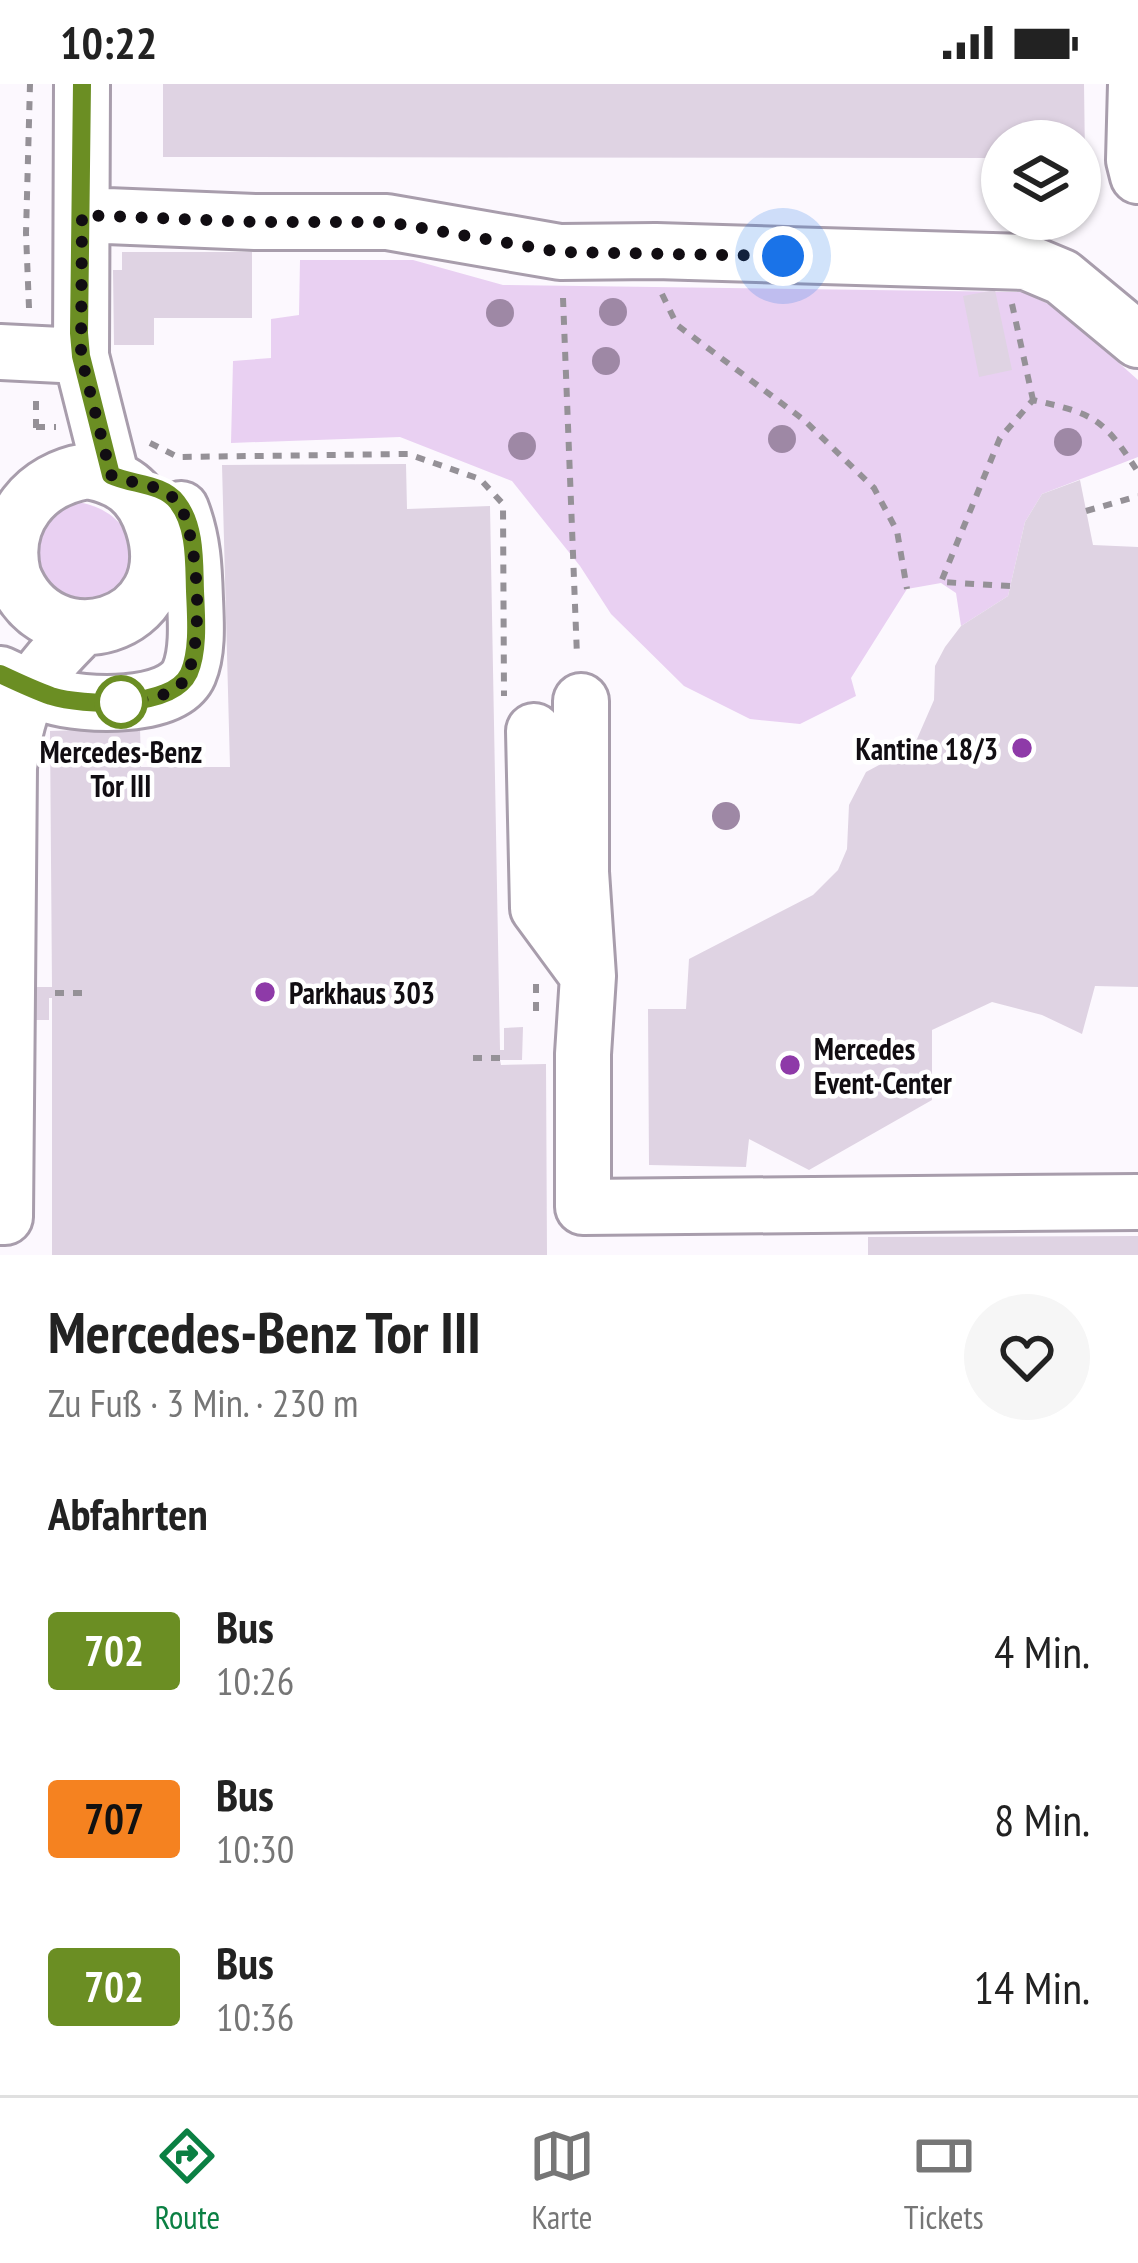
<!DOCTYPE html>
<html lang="de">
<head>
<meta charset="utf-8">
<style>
  :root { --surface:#fff; --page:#f6f6f6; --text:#222; --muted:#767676; --line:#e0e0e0; --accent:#0b8043 }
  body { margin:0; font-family:"PT Sans Narrow",sans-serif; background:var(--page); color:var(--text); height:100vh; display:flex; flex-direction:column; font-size:45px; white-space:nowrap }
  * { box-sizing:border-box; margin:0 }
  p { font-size:39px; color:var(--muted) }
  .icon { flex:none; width:66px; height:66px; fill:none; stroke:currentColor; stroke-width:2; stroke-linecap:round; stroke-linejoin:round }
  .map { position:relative; height:1171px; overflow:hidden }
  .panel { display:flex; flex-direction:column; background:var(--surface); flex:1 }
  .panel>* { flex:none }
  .badge { padding:0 24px; border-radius:9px; font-size:42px; line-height:78px }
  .tools { position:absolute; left:981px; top:36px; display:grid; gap:24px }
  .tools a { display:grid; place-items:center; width:120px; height:120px; border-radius:50%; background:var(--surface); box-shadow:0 3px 9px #0004; font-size:60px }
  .you { position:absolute; width:60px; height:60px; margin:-30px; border:9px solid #fff; border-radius:50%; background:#1a73e8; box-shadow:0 0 0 18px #1a73e833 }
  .map>.badge { position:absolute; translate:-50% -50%; box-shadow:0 0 0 6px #fff }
  h2 { padding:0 48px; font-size:45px; line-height:108px }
  .round { display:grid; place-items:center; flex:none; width:126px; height:126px; border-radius:63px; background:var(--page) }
  .head { display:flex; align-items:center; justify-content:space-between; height:204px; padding:0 48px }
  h1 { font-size:57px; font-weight:800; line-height:90px }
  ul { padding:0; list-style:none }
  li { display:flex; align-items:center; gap:36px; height:168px; padding:0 48px }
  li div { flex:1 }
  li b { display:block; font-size:45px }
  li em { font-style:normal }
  li .badge { min-width:132px; font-weight:700; text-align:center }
  .status { display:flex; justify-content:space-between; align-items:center; height:84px; padding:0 60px; background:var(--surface); direction:ltr }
  .status svg { height:33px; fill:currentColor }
  .tabs { display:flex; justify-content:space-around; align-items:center; height:168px; border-top:3px solid var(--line); background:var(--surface); font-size:33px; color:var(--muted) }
  .tabs a { display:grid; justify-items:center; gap:6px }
  .tabs .active { color:var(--accent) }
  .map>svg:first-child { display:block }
  .green { fill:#e9d0f2 }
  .building { fill:#dfd3e3 }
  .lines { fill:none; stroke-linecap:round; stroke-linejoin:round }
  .minor-casing { stroke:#a89dac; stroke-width:60 }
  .path { stroke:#959197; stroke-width:6; stroke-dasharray:9 9; stroke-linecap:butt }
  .minor { stroke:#fff; stroke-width:54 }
  .tree { fill:#9e88a5 }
  .line-casing { stroke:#fff; stroke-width:27 }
  .line { stroke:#6b8e23; stroke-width:18 }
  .walk { stroke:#110d12; stroke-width:12; stroke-dasharray:0 21.6 }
  .stop-dot { fill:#fff; stroke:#6b8e23; stroke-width:6 }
  .poi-dot { fill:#8e3aa8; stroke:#fff; stroke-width:4.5 }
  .labels { text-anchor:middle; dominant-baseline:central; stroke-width:9; stroke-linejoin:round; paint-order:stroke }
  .poi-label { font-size:30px; font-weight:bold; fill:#110d12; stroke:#fff; text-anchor:start }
  .stop-label { font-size:30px; font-weight:bold; fill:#110d12; stroke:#fff }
</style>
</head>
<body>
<div class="status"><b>10:22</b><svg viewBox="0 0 49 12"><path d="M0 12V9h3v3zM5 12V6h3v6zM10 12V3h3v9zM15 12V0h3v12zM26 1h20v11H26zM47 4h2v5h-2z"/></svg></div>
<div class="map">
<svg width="1138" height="1171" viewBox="0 0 1138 1171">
  <rect width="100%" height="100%" fill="#fcf8fe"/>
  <path class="green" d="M300,176H413L503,201L1023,208L1059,225L1138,296V373L1042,410L1025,438L1008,512L961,542L956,509L941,499L907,505L851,594L856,612L800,640L750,635L684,602L611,530L580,482L512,397L400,353L231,359L233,277L271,274V235L299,231Z
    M72,418C118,419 157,469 117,506C108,515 94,518 81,523L37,501C32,448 22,444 72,418Z"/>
  <path class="building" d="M163,0H1084L1085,74H1080V57H1002V74L163,73Z
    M122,168H252V234H154V261H114L113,186H122Z
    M995,206L1012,286L979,293L963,212Z
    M406,380L407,425L490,422L500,966H504V944L523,943L522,976H500L501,981L546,980L547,1171H52V914H49V936H29L30,903H52L50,647L140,644L141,683H230L222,381Z
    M1080,396L1093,461L1138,463V903L1095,902L1082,950L1042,931L992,918L932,946V1016L809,1086L749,1055L746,1083L649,1081L648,925H686L689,875L813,811L838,786L847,765L849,721L866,688L894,673L917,655L934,616L935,582L945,563L961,542L1008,512L1025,438L1042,410Z
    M1138,1152V1171H868V1153Z"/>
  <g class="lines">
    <g class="minor-casing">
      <path id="minor" d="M82,0L81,272L111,391
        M1136,0L1134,76L1138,92
        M82,131L255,138H387L560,168L656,167L1026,178L1062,193L1138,256
        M0,268L81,272
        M87,387C121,393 142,407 153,442C186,545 48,583 13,491C0,436 36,395 87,387Z
        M0,590C17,598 34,606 51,612C83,622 173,626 189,589C198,568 196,538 195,515C194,483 193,456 181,425
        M581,617V788L588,892L583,970V1123L1138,1118
        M534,647L538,824L588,892
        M0,1133H5L9,683C19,612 32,594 82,544"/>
    </g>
    <path class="path" d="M662,210L677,241L804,336L874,404L897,447L907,505
      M563,214L577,572
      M1012,220L1033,316
      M29,224L26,149L30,0
      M36,343H56
      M36,344V315
      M150,359L178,373L408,370L480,395L503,420L504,612
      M1086,427L1138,412
      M1010,502L941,498L1000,354L1033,316C1095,330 1103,334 1138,388
      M536,900V935
      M55,909H82
      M473,974H501"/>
    <use href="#minor" class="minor"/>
  </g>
  <g class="tree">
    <circle cx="613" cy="228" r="14"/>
    <circle cx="500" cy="229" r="14"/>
    <circle cx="606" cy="277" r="14"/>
    <circle cx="782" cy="355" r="14"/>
    <circle cx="1068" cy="358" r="14"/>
    <circle cx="522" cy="362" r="14"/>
    <circle cx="726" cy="732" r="14"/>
  </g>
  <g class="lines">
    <g class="line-casing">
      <path id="line" d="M0,590C17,598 34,606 51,612C83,622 172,625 189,589C199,566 196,532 195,507C194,479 196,442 177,418C162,399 132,401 111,391L81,272L79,249L82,0"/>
    </g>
    <use href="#line" class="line"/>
    <path class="walk" d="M121,618C141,616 166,615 182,599C206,573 199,447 178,419C163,399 132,401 111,391L81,272L82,131L255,138H387L560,168L783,172"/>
  </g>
  <circle class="stop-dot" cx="121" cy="618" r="24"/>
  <g class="poi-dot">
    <circle cx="1022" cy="664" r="12"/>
    <circle cx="265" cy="908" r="12"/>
    <circle cx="790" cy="981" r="12"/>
  </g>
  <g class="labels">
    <g class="poi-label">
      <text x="998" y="664" text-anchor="end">Kantine 18/3</text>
      <text x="289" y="908">Parkhaus 303</text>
      <text x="814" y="964">Mercedes<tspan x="814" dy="34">Event-Center</tspan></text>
    </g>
    <g class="stop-label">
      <text x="121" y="667">Mercedes-Benz<tspan x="121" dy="34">Tor III</tspan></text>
    </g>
  </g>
</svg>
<div class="tools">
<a><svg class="icon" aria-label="layers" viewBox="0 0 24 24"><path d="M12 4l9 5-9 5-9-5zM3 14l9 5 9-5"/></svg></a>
</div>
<div class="you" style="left:783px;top:172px"></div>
</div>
<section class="panel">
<div class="head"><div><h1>Mercedes-Benz Tor III</h1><p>Zu Fuß · 3 Min. · 230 m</p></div><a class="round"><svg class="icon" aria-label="heart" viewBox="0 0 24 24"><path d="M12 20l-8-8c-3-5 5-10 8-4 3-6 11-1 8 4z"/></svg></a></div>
<h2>Abfahrten</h2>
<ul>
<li><span class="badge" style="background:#6b8e23;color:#fff">702</span><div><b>Bus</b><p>10:26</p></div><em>4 Min.</em></li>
<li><span class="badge" style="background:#f58220;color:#111">707</span><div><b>Bus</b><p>10:30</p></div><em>8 Min.</em></li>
<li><span class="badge" style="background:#6b8e23;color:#fff">702</span><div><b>Bus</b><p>10:36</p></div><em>14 Min.</em></li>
</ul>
</section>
<nav class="tabs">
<a class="active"><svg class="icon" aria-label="directions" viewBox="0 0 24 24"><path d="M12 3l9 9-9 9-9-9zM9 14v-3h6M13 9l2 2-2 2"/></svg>Route</a>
<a><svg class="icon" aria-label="map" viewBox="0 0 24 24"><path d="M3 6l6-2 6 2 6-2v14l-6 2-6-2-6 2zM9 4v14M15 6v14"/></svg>Karte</a>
<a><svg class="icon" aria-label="tickets" viewBox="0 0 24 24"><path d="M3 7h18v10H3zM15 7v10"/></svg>Tickets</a>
</nav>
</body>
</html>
